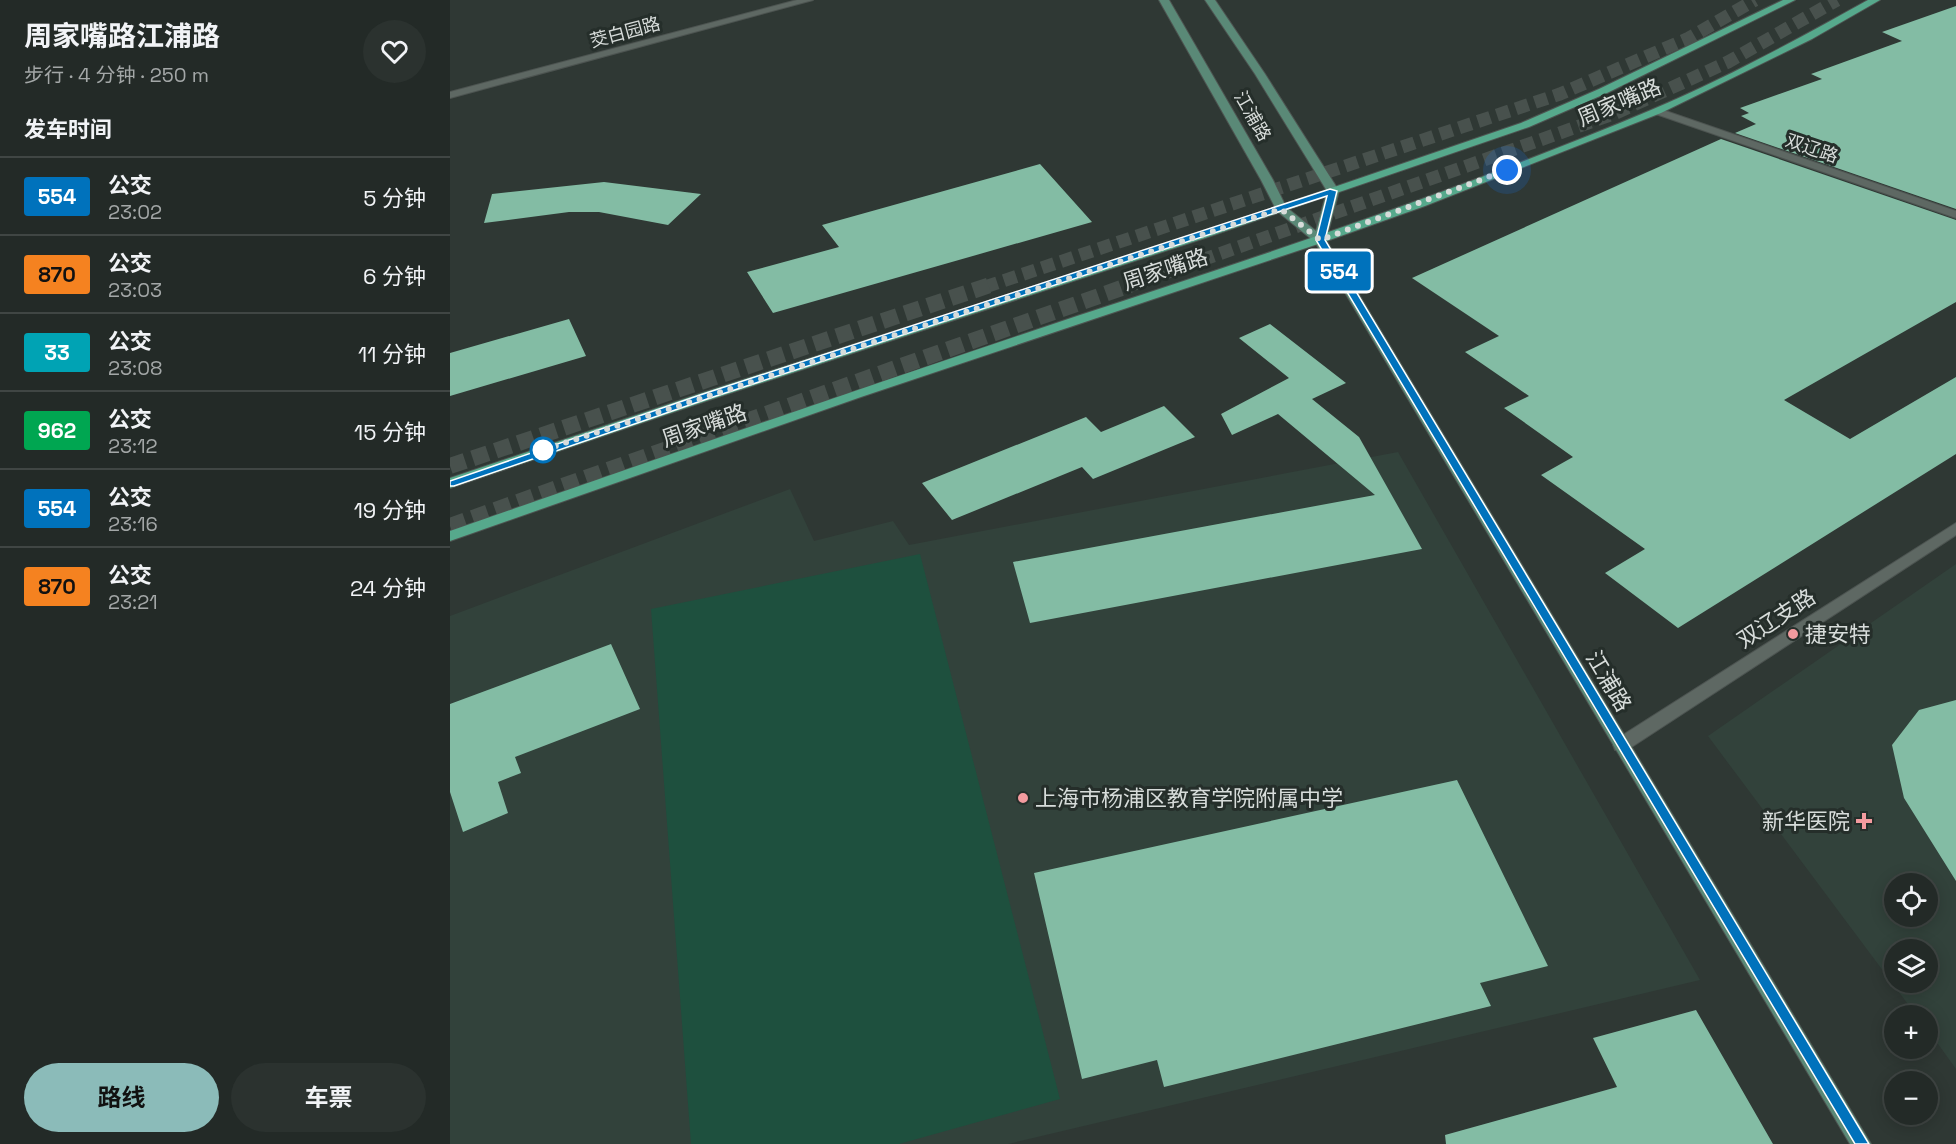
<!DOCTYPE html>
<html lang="zh">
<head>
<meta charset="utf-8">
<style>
  :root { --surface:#232a27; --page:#2b322f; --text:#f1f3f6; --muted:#a3a7a7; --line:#404644; --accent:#8bbbb9 }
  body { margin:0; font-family:"Space Grotesk","Noto Sans SC",sans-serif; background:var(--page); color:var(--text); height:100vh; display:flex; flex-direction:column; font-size:22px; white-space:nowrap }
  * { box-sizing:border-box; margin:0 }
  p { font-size:20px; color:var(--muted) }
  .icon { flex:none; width:33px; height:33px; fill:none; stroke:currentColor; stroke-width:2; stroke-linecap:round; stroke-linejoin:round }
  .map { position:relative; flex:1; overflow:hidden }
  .details { display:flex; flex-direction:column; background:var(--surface); width:450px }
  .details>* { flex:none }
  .badge { padding:0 12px; border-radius:4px; font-size:21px; line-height:39px }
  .controls { position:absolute; left:1434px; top:873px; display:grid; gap:12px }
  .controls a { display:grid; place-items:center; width:54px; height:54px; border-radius:50%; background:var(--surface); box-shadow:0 3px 15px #0003,0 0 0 2px var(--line); font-size:30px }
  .you { position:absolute; width:30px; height:30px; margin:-15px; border:4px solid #fff; border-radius:50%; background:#1a73e8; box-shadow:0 0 0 9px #1a73e833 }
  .map>.badge { position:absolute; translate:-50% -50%; box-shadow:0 0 0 3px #fff }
  h2 { padding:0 24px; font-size:22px; line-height:54px }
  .round { display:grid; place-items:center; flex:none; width:63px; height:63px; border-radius:32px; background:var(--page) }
  .head { display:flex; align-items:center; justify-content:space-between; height:102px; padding:0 24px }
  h1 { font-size:28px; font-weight:700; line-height:45px }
  .action { display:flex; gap:12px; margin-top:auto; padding:12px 24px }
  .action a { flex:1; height:69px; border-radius:36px; background:var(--accent); color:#111; font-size:24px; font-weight:700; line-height:69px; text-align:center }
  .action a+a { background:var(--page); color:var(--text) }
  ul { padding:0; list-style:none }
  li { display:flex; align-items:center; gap:18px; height:78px; padding:0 24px; border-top:2px solid var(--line) }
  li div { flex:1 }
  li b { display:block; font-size:22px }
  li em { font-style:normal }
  li .badge { min-width:66px; font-weight:700; text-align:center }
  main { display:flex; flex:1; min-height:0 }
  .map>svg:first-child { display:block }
  .built { fill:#32423b; fill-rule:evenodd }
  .green { fill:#1e503e }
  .building { fill:#83bca4 }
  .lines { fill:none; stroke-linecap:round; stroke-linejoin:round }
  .highway-tunnel-far1 { stroke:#48514d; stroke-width:13; stroke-dasharray:13 7; stroke-linecap:butt }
  .highway-tunnel { stroke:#48514d; stroke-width:16; stroke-dasharray:16 8; stroke-linecap:butt }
  .street-casing { stroke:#4d5451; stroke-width:2 }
  .secondary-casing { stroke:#4d5451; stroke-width:2 }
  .primary-casing { stroke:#4d5451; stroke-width:2 }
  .street { fill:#5e6863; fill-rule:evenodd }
  .secondary { fill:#5a8977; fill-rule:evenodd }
  .primary { fill:#56a98c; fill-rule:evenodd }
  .line { fill:#0072bc; stroke:#fff; stroke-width:1.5 }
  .walk { stroke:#d7dcda; stroke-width:6; stroke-dasharray:0 10.8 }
  .stop-dot { fill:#fff; stroke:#0072bc; stroke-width:3 }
  .poi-dot { fill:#f49b9f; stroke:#252e2a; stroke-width:2 }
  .labels { text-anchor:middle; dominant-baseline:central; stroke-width:6; stroke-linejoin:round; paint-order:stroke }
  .far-street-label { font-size:18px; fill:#d7dcda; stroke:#252e2a }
  .street-label { font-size:22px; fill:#d7dcda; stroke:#252e2a }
  .poi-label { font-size:22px; fill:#d7dcda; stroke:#252e2a; text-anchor:start }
</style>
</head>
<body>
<main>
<section class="details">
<div class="head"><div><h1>周家嘴路江浦路</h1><p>步行 · 4 分钟 · 250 m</p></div><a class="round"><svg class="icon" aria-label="heart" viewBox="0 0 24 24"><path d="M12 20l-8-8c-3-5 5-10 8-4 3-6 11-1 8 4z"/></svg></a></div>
<h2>发车时间</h2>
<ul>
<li><span class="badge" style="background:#0072bc;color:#fff">554</span><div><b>公交</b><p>23:02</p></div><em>5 分钟</em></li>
<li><span class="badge" style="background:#f58220;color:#111">870</span><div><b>公交</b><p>23:03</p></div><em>6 分钟</em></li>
<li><span class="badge" style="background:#00a3b4;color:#fff">33</span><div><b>公交</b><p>23:08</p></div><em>11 分钟</em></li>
<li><span class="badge" style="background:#00a651;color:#fff">962</span><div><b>公交</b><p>23:12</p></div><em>15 分钟</em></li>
<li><span class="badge" style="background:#0072bc;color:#fff">554</span><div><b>公交</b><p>23:16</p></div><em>19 分钟</em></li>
<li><span class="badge" style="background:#f58220;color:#111">870</span><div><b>公交</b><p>23:21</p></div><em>24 分钟</em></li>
</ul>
<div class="action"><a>路线</a><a>车票</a></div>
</section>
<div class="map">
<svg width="1506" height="1144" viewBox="0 0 1506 1144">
  <rect width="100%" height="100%" fill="#2f3834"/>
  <path class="built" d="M948,452L1250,980L558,1144H0V616L340,489L364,541L443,521L459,545Z
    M1506,564V1069L1478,1030V1016L1466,1015L1258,736ZM1444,884H1478V916H1444ZM1444,950H1478V982H1444Z"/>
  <path class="green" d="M470,554L610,1099L449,1144H241L201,609Z"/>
  <path class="building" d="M1506,6V209L1285,133L1306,124L1291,116L1299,113L1290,108L1372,79L1361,74L1452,41L1432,32Z
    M1271,139L1506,220V302L1334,400L1400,439L1506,377V454L1228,628L1155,573L1195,549L1091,475L1123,457L1054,408L1079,396L1015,352L1049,336L962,278Z
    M590,164L642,222L323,313L297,272L389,247L372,225Z
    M154,182L251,194L218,225L149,212H119L34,223L42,194Z
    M119,319L136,356L0,396V353Z
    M820,324L896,383L862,399L909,437L972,549L580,623L563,562L925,495L828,414L782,435L771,414L839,378L789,338Z
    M714,406L745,437L643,479L632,467L502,520L472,483L636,417L651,432Z
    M161,644L190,709L65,757L71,773L48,782L58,813L13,832L0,792V704Z
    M1506,700V881L1454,798L1442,745L1469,710Z
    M1007,780L1098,966L1030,983L1041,1006L714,1087L707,1060L632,1079L584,873Z
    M1246,1010L1323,1144H996L995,1135L1167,1087L1143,1038Z"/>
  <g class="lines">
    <path class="highway-tunnel-far1" d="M535,287L1110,94L1239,38L1305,0
      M676,287L1166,113L1278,62L1387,0"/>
    <path class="highway-tunnel" d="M0,466L540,285
      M0,526L680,285"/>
    <g class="street-casing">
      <path id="street" d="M347,0H363L0,98V92Z
        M1207,108L1506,211V218L1203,113L1202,111Z
        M1506,523V535L1177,750L1171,751L1165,750L1163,745L1165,740Z"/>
    </g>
    <g class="secondary-casing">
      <path id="secondary" d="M709,0H719L823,180L836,207L866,231L877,191L805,74L755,0H765L815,74L889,191L876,240L1421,1144H1400L865,242L827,211L811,180Z"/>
    </g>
    <g class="primary-casing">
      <path id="primary" d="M1333,0H1345L1157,93L1079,127L755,238L259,400L0,488V478L249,394L747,234L1071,123L1149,89Z
        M1418,0H1430L1362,39L1211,113L975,206L874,242L411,397L0,541V531C209,458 417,386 627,316C820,253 1013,189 1201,110C1275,79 1348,39 1418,0Z"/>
    </g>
    <use href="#street" class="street"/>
    <use href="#secondary" class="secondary"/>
    <use href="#primary" class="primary"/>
  </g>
  <path class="line" d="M880,189L887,191L875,240L1416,1139L1419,1144H1405L866,240L877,196L257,399L4,486H0V481L250,395Z"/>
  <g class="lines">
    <path class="walk" d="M93,450L84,453L831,209L870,240L1057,170"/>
  </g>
  <circle class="stop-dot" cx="93" cy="450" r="12"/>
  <g class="poi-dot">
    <circle cx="1343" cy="634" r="6"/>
    <circle cx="573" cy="798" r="6"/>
    <path d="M1411 812h6v6h6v6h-6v6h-6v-6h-6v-6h6z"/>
  </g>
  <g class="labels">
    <g class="far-street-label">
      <text transform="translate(175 32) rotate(-15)">茭白园路</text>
      <text transform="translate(803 116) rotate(60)">江浦路</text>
      <text transform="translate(1362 148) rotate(19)">双辽路</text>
    </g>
    <g class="street-label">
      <text transform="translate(1169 102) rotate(-23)">周家嘴路</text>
      <text transform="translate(715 269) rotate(-18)">周家嘴路</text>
      <text transform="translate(254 425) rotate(-19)">周家嘴路</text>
      <text transform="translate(1326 618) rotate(-33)">双辽支路</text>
      <text transform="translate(1159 681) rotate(59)">江浦路</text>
    </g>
    <g class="poi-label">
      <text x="1355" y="634">捷安特</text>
      <text x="585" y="798">上海市杨浦区教育学院附属中学</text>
      <text x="1400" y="821" text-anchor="end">新华医院</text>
    </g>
  </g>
</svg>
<div class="controls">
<a><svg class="icon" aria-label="locate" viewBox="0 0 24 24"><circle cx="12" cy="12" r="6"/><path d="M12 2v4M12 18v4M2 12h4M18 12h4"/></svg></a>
<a><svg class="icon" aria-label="layers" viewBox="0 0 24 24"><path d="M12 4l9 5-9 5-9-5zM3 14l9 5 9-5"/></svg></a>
<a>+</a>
<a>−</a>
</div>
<div class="you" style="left:1057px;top:170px"></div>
<b class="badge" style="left:889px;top:271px;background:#0072bc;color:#fff">554</b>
</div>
</main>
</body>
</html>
